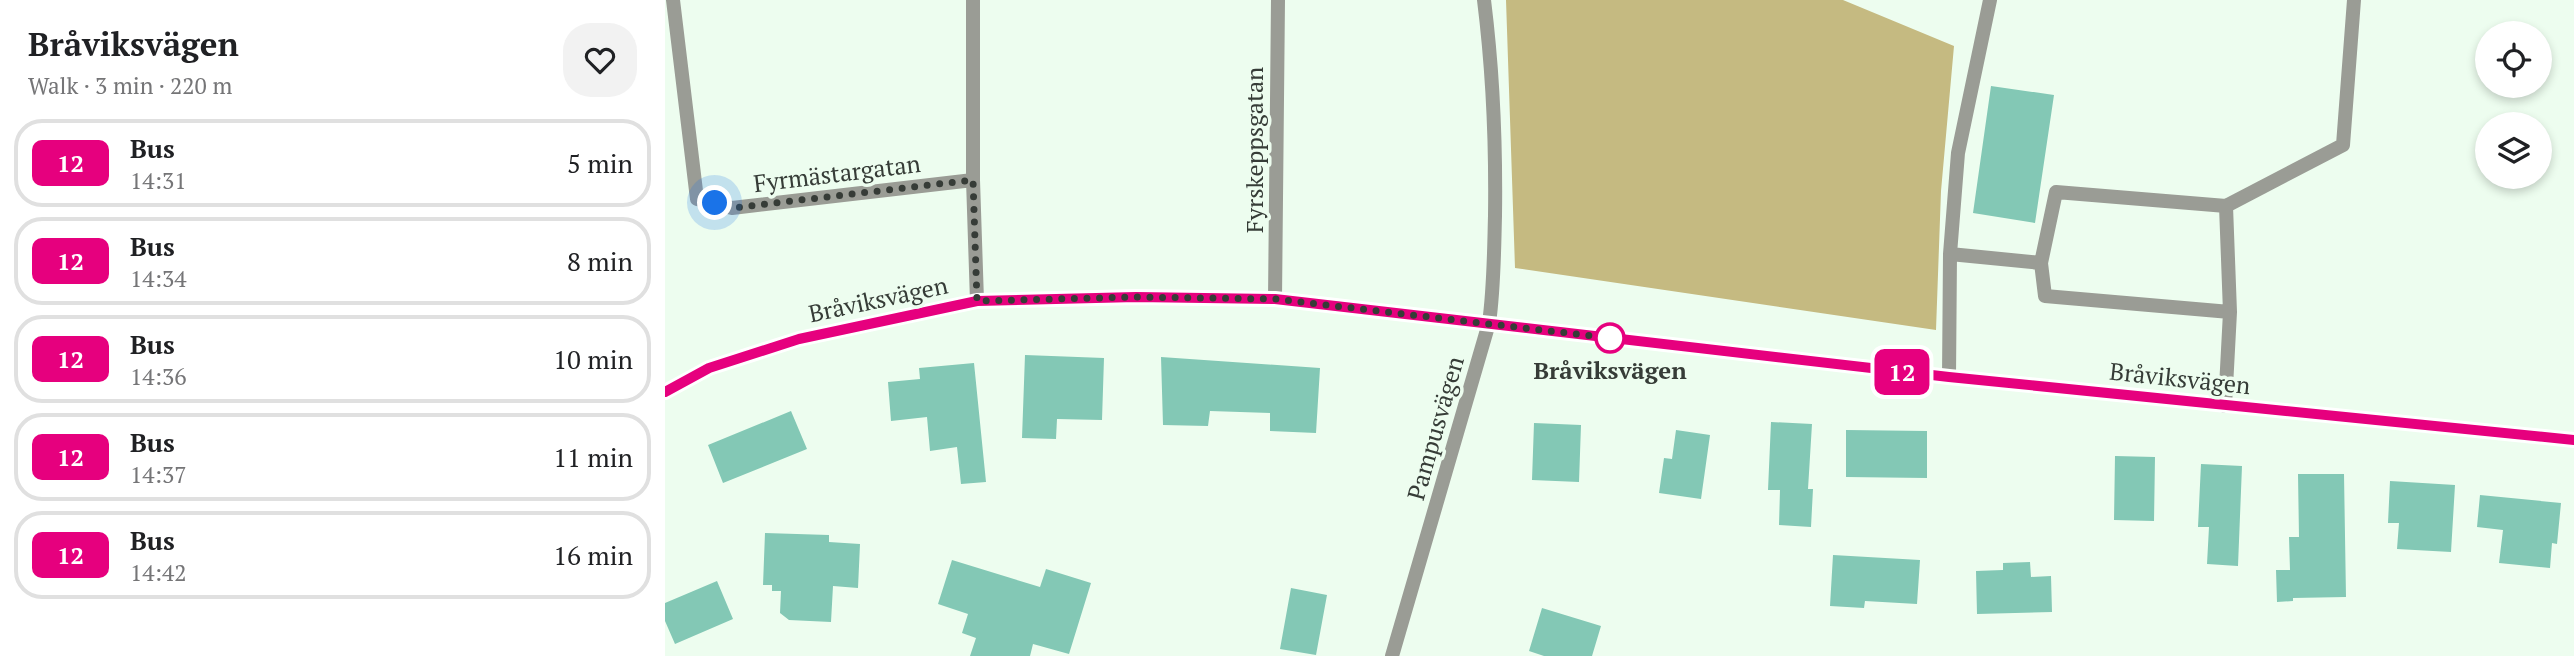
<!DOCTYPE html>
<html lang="en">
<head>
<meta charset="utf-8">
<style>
  :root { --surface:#fff; --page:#f2f2f2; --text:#202124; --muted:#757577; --line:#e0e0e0 }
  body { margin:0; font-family:"PT Serif",serif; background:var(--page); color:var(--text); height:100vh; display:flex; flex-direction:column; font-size:26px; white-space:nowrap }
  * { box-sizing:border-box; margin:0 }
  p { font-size:23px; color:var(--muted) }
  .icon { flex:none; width:38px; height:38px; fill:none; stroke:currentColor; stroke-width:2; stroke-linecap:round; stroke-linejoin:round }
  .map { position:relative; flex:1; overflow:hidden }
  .drawer { display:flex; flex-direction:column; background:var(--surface); width:665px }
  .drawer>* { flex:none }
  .badge { padding:0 14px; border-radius:10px; font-size:24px; line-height:46px }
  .fabs { position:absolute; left:1810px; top:21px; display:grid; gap:14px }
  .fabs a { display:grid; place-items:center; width:77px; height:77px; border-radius:50%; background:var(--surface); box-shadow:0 4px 10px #0003; font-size:35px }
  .you { position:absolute; width:35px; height:35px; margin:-18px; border:5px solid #fff; border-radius:50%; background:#1a73e8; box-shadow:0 0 0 10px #1a73e833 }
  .map>.badge { position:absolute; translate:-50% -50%; box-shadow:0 0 0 4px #fff }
  .round { display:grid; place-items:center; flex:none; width:74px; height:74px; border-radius:28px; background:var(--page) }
  .head { display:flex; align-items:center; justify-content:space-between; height:119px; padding:0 28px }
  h1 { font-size:33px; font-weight:600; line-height:52px }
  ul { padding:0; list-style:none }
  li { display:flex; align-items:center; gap:21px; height:88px; margin:0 14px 10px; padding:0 14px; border:4px solid var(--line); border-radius:28px }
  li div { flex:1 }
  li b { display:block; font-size:26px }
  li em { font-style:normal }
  li .badge { min-width:77px; font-weight:700; text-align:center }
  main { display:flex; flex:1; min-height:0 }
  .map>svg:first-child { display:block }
  .forest { fill:#c5ba81 }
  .building { fill:#83c8b5 }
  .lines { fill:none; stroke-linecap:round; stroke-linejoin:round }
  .service { stroke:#9a9c95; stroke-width:14 }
  .minor { stroke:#9a9c95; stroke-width:14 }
  .line-casing { stroke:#fff; stroke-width:16 }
  .line { stroke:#e6007e; stroke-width:10 }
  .walk { stroke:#363c37; stroke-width:7; stroke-dasharray:0 12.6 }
  .stop-dot { fill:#fff; stroke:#e6007e; stroke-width:3.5 }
  .labels { text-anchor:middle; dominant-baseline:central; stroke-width:7; stroke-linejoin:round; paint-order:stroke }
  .street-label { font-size:24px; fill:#363c37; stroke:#edfdef }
  .stop-label { font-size:24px; font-weight:bold; fill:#363c37; stroke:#edfdef }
</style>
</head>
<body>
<main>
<section class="drawer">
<div class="head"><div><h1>Bråviksvägen</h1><p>Walk · 3 min · 220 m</p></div><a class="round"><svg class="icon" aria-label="heart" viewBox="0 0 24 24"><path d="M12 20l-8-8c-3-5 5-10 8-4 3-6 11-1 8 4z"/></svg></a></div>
<ul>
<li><span class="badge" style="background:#e6007e;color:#fff">12</span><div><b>Bus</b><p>14:31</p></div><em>5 min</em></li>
<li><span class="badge" style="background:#e6007e;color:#fff">12</span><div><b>Bus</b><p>14:34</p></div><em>8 min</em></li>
<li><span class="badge" style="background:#e6007e;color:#fff">12</span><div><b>Bus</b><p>14:36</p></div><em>10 min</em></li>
<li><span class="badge" style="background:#e6007e;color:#fff">12</span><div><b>Bus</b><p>14:37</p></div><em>11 min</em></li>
<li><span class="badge" style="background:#e6007e;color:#fff">12</span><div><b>Bus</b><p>14:42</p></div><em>16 min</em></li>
</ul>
</section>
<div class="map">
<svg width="1909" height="656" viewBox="0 0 1909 656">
  <rect width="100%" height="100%" fill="#edfdef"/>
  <path class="forest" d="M841,0H1178L1289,46L1276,191L1271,330L850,268Z"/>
  <path class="building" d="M1326,86L1389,95L1370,223L1308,213Z
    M360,355L439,358L437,420L392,419L391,439L357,438Z
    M496,357L655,368L651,433L605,431V413L545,411L543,426L498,425Z
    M309,363L321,482L296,484L292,447L265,451L262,417L226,421L223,382L255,379L254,368Z
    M126,411L142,449L58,483L43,445Z
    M1106,422L1147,424L1143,489H1148L1146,527L1114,525L1115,490H1103Z
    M869,423L916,425L914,482L867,480Z
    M1011,430L1045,435L1036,499L994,493L999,458L1007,459Z
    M1181,430L1262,431V478L1181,477Z
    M1450,456L1490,457L1489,521L1449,520Z
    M1536,464L1577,466L1573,566L1542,564L1544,527H1533Z
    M1633,474H1679L1681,597L1628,598V601L1612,602L1611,570H1625L1624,537H1634Z
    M1725,481L1790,485L1786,552L1732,549L1734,523H1723Z
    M1815,495L1896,503L1892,544L1887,543L1885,568L1834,563L1838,530L1812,527Z
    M100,533L164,535V542L195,544L193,588L168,586L166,622L124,620L115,613L116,591H107V585H98Z
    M1168,555L1255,560L1252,604L1200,601L1199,608L1165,606Z
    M287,560L375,587L381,569L426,583L404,654L368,644L365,656H305L311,638L297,633L303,614L273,604Z
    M1365,562L1366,577L1386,576L1387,612L1312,614L1311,571L1338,570V563Z
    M52,581L68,619L10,644L0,621V603Z
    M626,588L662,595L651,655L615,649Z
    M877,608L936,626L927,656H879L864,651Z"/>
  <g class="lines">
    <path class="service" d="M1561,206L1678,145L1689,0
      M1285,254L1376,263
      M1284,377L1285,254L1293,153L1325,0
      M1560,406L1565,312L1561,206L1391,192L1376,263L1380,296L1565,312"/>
    <path class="minor" d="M8,0L32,199L67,208L308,180
      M308,0V180L312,301
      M610,299L613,0
      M0,392L44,368L134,339L312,301L471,297L610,299L1284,377L1909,440
      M727,656L824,323C829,288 829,252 830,216C831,143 828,72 819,0"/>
  </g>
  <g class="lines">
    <g class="line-casing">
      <path id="line" d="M0,392L44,368L134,339L312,301L471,297L610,299L1284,377L1909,440"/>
    </g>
    <use href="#line" class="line"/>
    <path class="walk" d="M50,203L67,208L308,180L312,301L471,297L610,299L945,338"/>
  </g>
  <circle class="stop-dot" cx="945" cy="338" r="14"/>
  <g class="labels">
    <g class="street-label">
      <text transform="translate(589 150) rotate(-90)">Fyrskeppsgatan</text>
      <text transform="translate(172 173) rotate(-7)">Fyrmästargatan</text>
      <text transform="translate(213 299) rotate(-12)">Bråviksvägen</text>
      <text transform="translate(1515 378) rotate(6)">Bråviksvägen</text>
      <text transform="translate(770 428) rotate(-74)">Pampusvägen</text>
    </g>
    <g class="stop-label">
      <text x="945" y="370">Bråviksvägen</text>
    </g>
  </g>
</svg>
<div class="fabs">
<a><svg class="icon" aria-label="locate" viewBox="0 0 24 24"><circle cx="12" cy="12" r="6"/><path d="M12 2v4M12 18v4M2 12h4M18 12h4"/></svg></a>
<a><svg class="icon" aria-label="layers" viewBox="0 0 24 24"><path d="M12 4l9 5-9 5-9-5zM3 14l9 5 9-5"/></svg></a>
</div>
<div class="you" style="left:50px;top:203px"></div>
<b class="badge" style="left:1237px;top:372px;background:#e6007e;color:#fff">12</b>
</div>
</main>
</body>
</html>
